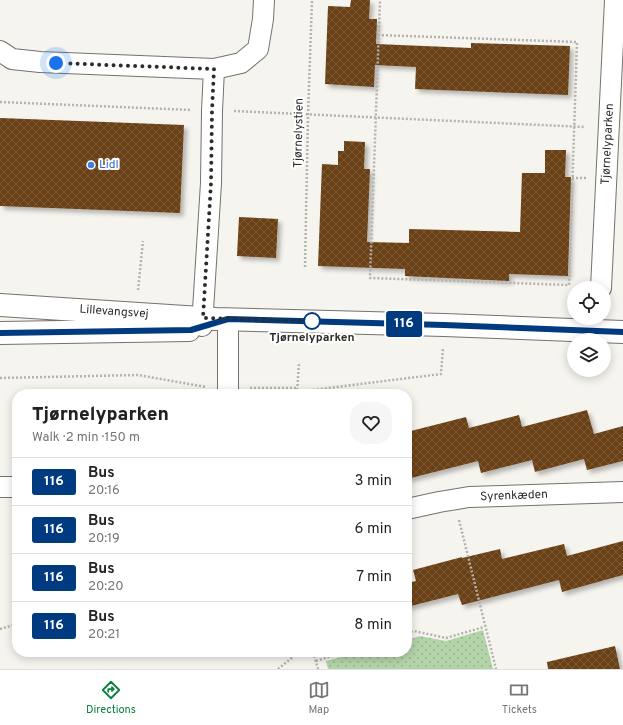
<!DOCTYPE html>
<html lang="en">
<head>
<meta charset="utf-8">
<style>
  :root { --surface:#fff; --page:#f6f6f6; --text:#222; --muted:#767676; --line:#e0e0e0; --accent:#0b8043 }
  body { margin:0; font-family:Overpass,sans-serif; background:var(--page); color:var(--text); height:100vh; display:flex; flex-direction:column; font-size:15px; white-space:nowrap }
  * { box-sizing:border-box; margin:0 }
  p { font-size:13px; color:var(--muted) }
  .icon { flex:none; width:22px; height:22px; fill:none; stroke:currentColor; stroke-width:2; stroke-linecap:round; stroke-linejoin:round }
  .map { position:relative; flex:1; overflow:hidden }
  .sheet { position:absolute; left:12px; top:389px; width:400px; height:268px; display:flex; flex-direction:column; background:var(--surface); border-radius:16px; box-shadow:0 2px 10px #0003 }
  .sheet>* { flex:none }
  .badge { padding:0 8px; border-radius:3px; font-size:14px; line-height:26px }
  .controls { position:absolute; left:567px; top:281px; display:grid; gap:8px }
  .controls a { display:grid; place-items:center; width:44px; height:44px; border-radius:50%; background:var(--surface); box-shadow:0 2px 10px #0003; font-size:20px }
  .you { position:absolute; width:20px; height:20px; margin:-10px; border:3px solid #fff; border-radius:50%; background:#1a73e8; box-shadow:0 0 0 6px #1a73e833 }
  .map>.badge { position:absolute; translate:-50% -50%; box-shadow:0 0 0 2px #fff }
  .round { display:grid; place-items:center; flex:none; width:42px; height:42px; border-radius:16px; background:var(--page) }
  .headline { display:flex; align-items:center; justify-content:space-between; height:68px; padding:0 20px }
  h1 { font-size:19px; font-weight:800; line-height:30px }
  ul { padding:0; list-style:none }
  li { display:flex; align-items:center; gap:12px; height:48px; padding:0 20px; border-top:1px solid var(--line) }
  li div { flex:1 }
  li b { display:block; font-size:15px }
  li em { font-style:normal }
  li .badge { min-width:44px; font-weight:700; text-align:center }
  .menu { display:flex; justify-content:space-around; align-items:center; height:56px; border-top:1px solid var(--line); background:var(--surface); font-size:11px; color:var(--muted) }
  .menu a { display:grid; justify-items:center; gap:2px }
  .menu .on { color:var(--accent) }
  .map>svg:first-child { display:block }
  .grass { fill:url(#grass-dots) }
  .building { fill:url(#building-cross-hatch); filter:url(#shadow) }
  .lines { fill:none; stroke-linecap:round; stroke-linejoin:round }
  .street-casing { stroke:#74726e; stroke-width:22 }
  .secondary-casing { stroke:#74726e; stroke-width:24 }
  .path { stroke:#b3b2ae; stroke-width:2.5; stroke-dasharray:2 2; stroke-linecap:butt }
  .street { stroke:#fff; stroke-width:20 }
  .secondary { stroke:#fff; stroke-width:22 }
  .line-casing { stroke:#fff; stroke-width:9 }
  .line { stroke:#003b80; stroke-width:6 }
  .walk { stroke:#2c2c2a; stroke-width:4; stroke-dasharray:0 7.2 }
  .shop-dot { fill:#3f7fe0; stroke:#fff; stroke-width:1.5 }
  .stop-dot { fill:#fff; stroke:#003b80; stroke-width:2 }
  .labels { text-anchor:middle; dominant-baseline:central; stroke-width:4; stroke-linejoin:round; paint-order:stroke }
  .street-label { font-size:12px; fill:#2c2c2a; stroke:#fff }
  .shop-label { font-size:12px; fill:#366cbe; stroke:#fff; text-anchor:start }
  .stop-label { font-size:12px; font-weight:bold; fill:#2c2c2a; stroke:#fff }
</style>
</head>
<body>
<div class="map">
<svg width="623" height="669" viewBox="0 0 623 669">
  <defs>
    <pattern id="grass-dots" width="8" height="8" patternUnits="userSpaceOnUse"><rect width="8" height="8" fill="#b3d3a9"/><path d="M2 2h.1M6 6h.1" fill="none" stroke="#9ab592" stroke-width="1.8" stroke-linecap="round"/></pattern>
    <pattern id="building-cross-hatch" width="8" height="8" patternUnits="userSpaceOnUse"><rect width="8" height="8" fill="#6a4013"/><path d="M0 0l8 8M0 8l8-8" fill="none" stroke="#7b5a35"/></pattern>
    <filter id="shadow"><feDropShadow dx="3.5" dy="3.5" stdDeviation="2" flood-color="#0004"/></filter>
  </defs>
  <rect width="100%" height="100%" fill="#f6f4ef"/>
  <path class="grass" d="M483,630L493,669H328L326,661L359,652H407V640L420,636L446,641Z"/>
  <path class="building" d="M351,0H370L369,19H377L376,44L471,48V43L570,46L568,95L415,89L416,67L375,65L374,87L325,84L328,6L350,7Z
    M0,118L184,125L180,213L0,206Z
    M344,141L365,142L364,169H370L367,242L409,243V229L520,232L522,173H545V150H566L565,177H571L568,276L509,274V281L405,276V269L318,266L322,164L338,165V151H344Z
    M239,217L278,219L276,258L237,256Z
    M587,410L594,434L623,426V461L587,470L584,459L535,472L532,460L481,473L478,461L407,479V432L466,417L469,428L519,415L522,427Z
    M623,541V575L562,592L559,580L462,605L458,594L407,607V583L416,581L413,570L462,557V558L500,549L502,559L564,544L567,556Z
    M615,646L620,669H548L547,662Z"/>
  <g class="lines">
    <g class="street-casing">
      <path id="street" d="M0,51L12,59L40,62L214,69L241,63L258,49L263,19L264,0
        M601,288L615,0
        M228,319V394
        M202,326L211,183L212,111L214,69
        M0,487H17
        M407,509L439,502L469,497L623,492"/>
    </g>
    <g class="secondary-casing">
      <path id="secondary" d="M0,305L216,319L444,325L623,332
        M0,333L189,330"/>
    </g>
    <path class="path" d="M378,35L577,42L569,285L370,278L380,0
      M0,102L191,110
      M234,111L585,127
      M572,178H586
      M305,267L308,115L312,0
      M138,290L143,241
      M0,378L138,375L206,387
      M250,388H298
      M297,392L441,374L443,348
      M297,394L299,362
      M459,520L496,669
      M0,629L17,624
      M407,633L414,631L446,638L484,627
      M313,652L318,669
      M316,661L345,652
      M278,669L299,652"/>
    <use href="#street" class="street"/>
    <use href="#secondary" class="secondary"/>
  </g>
  <g class="lines">
    <g class="line-casing">
      <path id="line" d="M0,333L191,330L228,319L444,325L623,332"/>
    </g>
    <use href="#line" class="line"/>
    <path class="walk" d="M56,63L214,69L212,111L211,183L203,318L312,321"/>
  </g>
  <circle class="shop-dot" cx="91" cy="165" r="4"/>
  <circle class="stop-dot" cx="312" cy="321" r="8"/>
  <g class="labels">
    <g class="street-label">
      <text transform="translate(299 133) rotate(-89)">Tjørnelystien</text>
      <text transform="translate(608 144) rotate(-87)">Tjørnelyparken</text>
      <text transform="translate(114 312) rotate(4)">Lillevangsvej</text>
      <text transform="translate(514 496) rotate(-2)">Syrenkæden</text>
    </g>
    <g class="shop-label">
      <text x="99" y="165">Lidl</text>
    </g>
    <g class="stop-label">
      <text x="312" y="338">Tjørnelyparken</text>
    </g>
  </g>
</svg>
<div class="controls">
<a><svg class="icon" aria-label="locate" viewBox="0 0 24 24"><circle cx="12" cy="12" r="6"/><path d="M12 2v4M12 18v4M2 12h4M18 12h4"/></svg></a>
<a><svg class="icon" aria-label="layers" viewBox="0 0 24 24"><path d="M12 4l9 5-9 5-9-5zM3 14l9 5 9-5"/></svg></a>
</div>
<div class="you" style="left:56px;top:63px"></div>
<b class="badge" style="left:404px;top:324px;background:#003b80;color:#fff">116</b>
<section class="sheet">
<div class="headline"><div><h1>Tjørnelyparken</h1><p>Walk · 2 min · 150 m</p></div><a class="round"><svg class="icon" aria-label="heart" viewBox="0 0 24 24"><path d="M12 20l-8-8c-3-5 5-10 8-4 3-6 11-1 8 4z"/></svg></a></div>
<ul>
<li><span class="badge" style="background:#003b80;color:#fff">116</span><div><b>Bus</b><p>20:16</p></div><em>3 min</em></li>
<li><span class="badge" style="background:#003b80;color:#fff">116</span><div><b>Bus</b><p>20:19</p></div><em>6 min</em></li>
<li><span class="badge" style="background:#003b80;color:#fff">116</span><div><b>Bus</b><p>20:20</p></div><em>7 min</em></li>
<li><span class="badge" style="background:#003b80;color:#fff">116</span><div><b>Bus</b><p>20:21</p></div><em>8 min</em></li>
</ul>
</section>
</div>
<nav class="menu">
<a class="on"><svg class="icon" aria-label="directions" viewBox="0 0 24 24"><path d="M12 3l9 9-9 9-9-9zM9 14v-3h6M13 9l2 2-2 2"/></svg>Directions</a>
<a><svg class="icon" aria-label="map" viewBox="0 0 24 24"><path d="M3 6l6-2 6 2 6-2v14l-6 2-6-2-6 2zM9 4v14M15 6v14"/></svg>Map</a>
<a><svg class="icon" aria-label="tickets" viewBox="0 0 24 24"><path d="M3 7h18v10H3zM15 7v10"/></svg>Tickets</a>
</nav>
</body>
</html>
